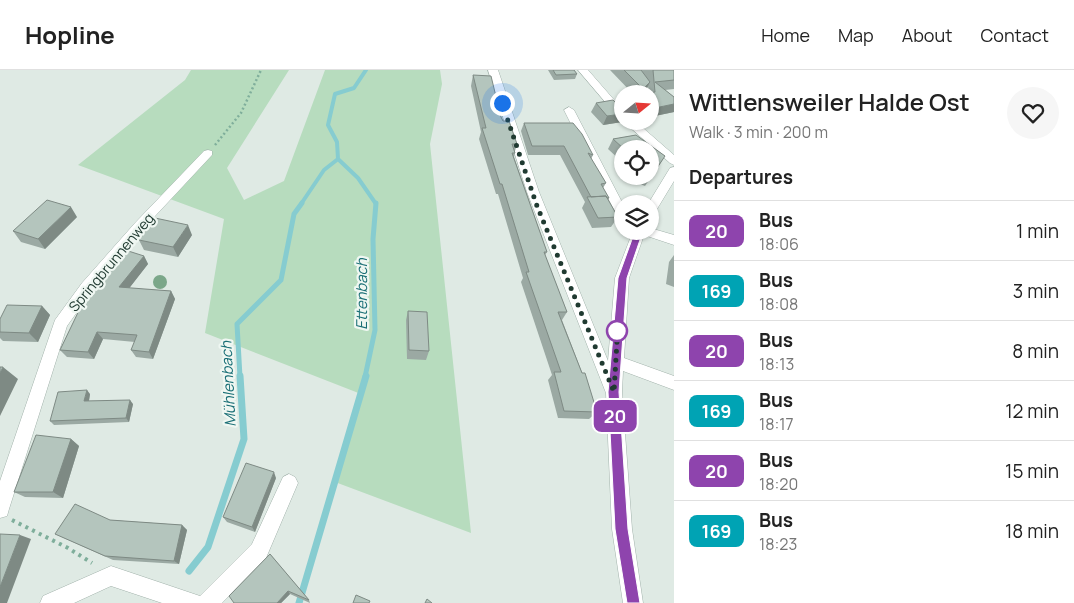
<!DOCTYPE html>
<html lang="en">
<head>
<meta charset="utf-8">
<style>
  :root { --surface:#fff; --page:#f6f6f6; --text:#222; --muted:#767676; --line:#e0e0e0 }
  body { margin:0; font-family:Manrope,sans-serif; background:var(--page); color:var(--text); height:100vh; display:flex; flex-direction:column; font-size:19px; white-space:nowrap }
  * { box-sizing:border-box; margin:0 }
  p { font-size:16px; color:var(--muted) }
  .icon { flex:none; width:28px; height:28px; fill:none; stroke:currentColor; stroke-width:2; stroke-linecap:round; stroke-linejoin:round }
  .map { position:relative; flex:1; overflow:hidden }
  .side { display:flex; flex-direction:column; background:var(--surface); width:400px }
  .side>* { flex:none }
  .badge { padding:0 10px; border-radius:8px; font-size:18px; line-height:32px }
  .needle { width:32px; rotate:72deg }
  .controls { position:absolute; left:614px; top:15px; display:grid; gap:10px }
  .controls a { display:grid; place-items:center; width:45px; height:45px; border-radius:50%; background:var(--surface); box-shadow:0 1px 4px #0004; font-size:25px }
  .you { position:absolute; width:25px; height:25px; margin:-12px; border:4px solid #fff; border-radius:50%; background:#1a73e8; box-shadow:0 0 0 8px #1a73e833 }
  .map>.badge { position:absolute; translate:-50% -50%; box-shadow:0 0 0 2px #fff }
  h2 { padding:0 15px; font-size:19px; line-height:45px }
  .round { display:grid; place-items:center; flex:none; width:52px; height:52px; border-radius:26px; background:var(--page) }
  .headline { display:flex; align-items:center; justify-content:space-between; height:85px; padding:0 15px }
  h1 { font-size:24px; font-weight:600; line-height:38px }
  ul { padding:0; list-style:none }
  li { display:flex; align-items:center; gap:15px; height:60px; padding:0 15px; border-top:1px solid var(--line) }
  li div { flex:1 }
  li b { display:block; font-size:19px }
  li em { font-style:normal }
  li .badge { min-width:55px; font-weight:700; text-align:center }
  header { display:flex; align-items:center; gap:30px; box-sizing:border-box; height:70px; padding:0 25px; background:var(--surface); border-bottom:1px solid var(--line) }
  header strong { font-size:24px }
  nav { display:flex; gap:28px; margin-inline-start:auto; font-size:18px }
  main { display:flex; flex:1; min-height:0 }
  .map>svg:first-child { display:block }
  .green { fill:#b7dcbe }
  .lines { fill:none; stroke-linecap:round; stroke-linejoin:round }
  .stream-far2 { stroke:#86ccd0; stroke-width:4 }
  .stream-far1 { stroke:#86ccd0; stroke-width:5 }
  .stream { stroke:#86ccd0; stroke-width:7 }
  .minor-casing { stroke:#a2b2ab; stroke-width:1 }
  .path-far1 { stroke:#7fae9b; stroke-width:2.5; stroke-dasharray:2 2.5; stroke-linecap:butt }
  .path { stroke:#7fae9b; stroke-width:4; stroke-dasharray:3 4.5; stroke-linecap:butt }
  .minor { fill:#fff; fill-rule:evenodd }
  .tree { fill:#7ba789 }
  .wall { fill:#9ba9a3; fill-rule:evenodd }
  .shaded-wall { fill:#7e8a84 }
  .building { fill:#b4c5bd; stroke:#7e8a84 }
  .line { fill:#8e44ad; stroke:#fff }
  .walk { stroke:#203a31; stroke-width:5; stroke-dasharray:0 9 }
  .stop-dot { fill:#fff; stroke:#8e44ad; stroke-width:2.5 }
  .labels { text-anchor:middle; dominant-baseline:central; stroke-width:4.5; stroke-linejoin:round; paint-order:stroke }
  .street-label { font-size:14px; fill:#203a31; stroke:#eff7f2 }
  .water-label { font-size:15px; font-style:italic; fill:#1a6f76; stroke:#eff7f2 }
</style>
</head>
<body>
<header>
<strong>Hopline</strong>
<nav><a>Home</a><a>Map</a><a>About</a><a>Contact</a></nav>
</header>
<main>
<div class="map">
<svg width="674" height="533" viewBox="0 0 674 533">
  <rect width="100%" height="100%" fill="#dfeae4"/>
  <path class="green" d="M191,0H289L227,98L244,130L284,111L325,0H440L442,14L430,74L471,463L335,412L361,324L205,263L224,149L78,95L185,10Z"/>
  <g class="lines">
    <path class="stream-far2" d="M366,0L354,18L335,24L328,55L337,72L338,89L358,108L376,134
      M301,134L324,100L338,89"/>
    <path class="stream-far1" d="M240,307L237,254L281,210L294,144L302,133
      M365,307L375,260L373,169L376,133"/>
    <path class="stream" d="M189,501L208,477L244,369L240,306
      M299,533L366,306"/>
    <g class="minor-casing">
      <path id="minor" d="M488,0H498L539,122L608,291L615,208L633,161H650V158L674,165V175L644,165L629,208L624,288L674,306V320L623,301L622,322L632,459L643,533H623L612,459L606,323L527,122Z
        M578,0H588L622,39V48L618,47Z
        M569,37L574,40L623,134L622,148L616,144L564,40Z
        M623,51H635L674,85V95L670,93Z
        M208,80L212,81V85L143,159L92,221L67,256L9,439L7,446L0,448V411L55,250L82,213L135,153L204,81Z
        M674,97V111L654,144L650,145L648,134L670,98Z
        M289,404L295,407L298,413L266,488L222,533H162L111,516L74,533H40L43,526L111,496L200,526L252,474L283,407Z"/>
    </g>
    <path class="path-far1" d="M215,75L241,43L261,0"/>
    <path class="path" d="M12,450L68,478L92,493"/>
    <use href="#minor" class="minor"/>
  </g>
  <circle class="tree" cx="160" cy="212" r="7"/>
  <path class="wall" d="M548,0H574L577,4L575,9L554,10Z
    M610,0H674V19L665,20L674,27V42L650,47V24H633ZM648,16L649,23L644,24Z
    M473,5L501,47L517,74L515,81V83L514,87L547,182L545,185L567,242L562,250L597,342L589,349L558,348L548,310L552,305L521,212L523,208L498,124H496L479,69L481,62L471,16Z
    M596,33L622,39V36V52L603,55L591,42Z
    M524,53L593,85L591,89L606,113L603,118L609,128L608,130L618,147L611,157L592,158L582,138L585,132L560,85H528L521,61Z
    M636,65L665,86L645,116L630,110L632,106H650V79H622V92L608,79L613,69Z
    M77,147L45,179L21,172L13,161Z
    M192,165L178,187L144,180L139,170Z
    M674,185V217L666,214L669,192Z
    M144,186L148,194L129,218L171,221L175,229L153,289L136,287L131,280L135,272L103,269L94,289L67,287L60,280L83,233L81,229Z
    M42,236L50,245L38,272L3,271L0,268V249Z
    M408,241L429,281L426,290L407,289L406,250Z
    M90,324L89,331L133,334L129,352L54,355L50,351Z
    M71,369L79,376L63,428L25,427L14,422Z
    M276,408L255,462L227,452L223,447Z
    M110,450L182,455L187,460L179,494L113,490L55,464Z
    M270,484L309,530L310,533L290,524L281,533Z"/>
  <path class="shaded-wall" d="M650,12L645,22L643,24H640L643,19Z
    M674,34V42L650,47V39Z
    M622,44V52L603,55L607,46Z
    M71,137L77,147L45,179L38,169Z
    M188,155L192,165L178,187L173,177Z
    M144,186L148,194L124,225L119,217Z
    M171,221L175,229L153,289L149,282Z
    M42,236L50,245L38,272L29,263Z
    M97,262L103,269L94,289L88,282Z
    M3,297L18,309L0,346V303Z
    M87,320L90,324L88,336L84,331Z
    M130,330L133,334L129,352L126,348Z
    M71,369L79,376L63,428L53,422Z
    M274,402L276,408L255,462L252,457Z
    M182,455L187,460L179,494L174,491Z
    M20,465L31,469L7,533H0V517Z
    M288,521L290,524L281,533H277Z"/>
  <path class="building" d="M553,0H574L577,4L556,5Z
    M624,0H641L650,12L643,19Z
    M653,0H674V10L655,12L674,27V34L650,39V24H643L655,22Z
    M473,5L491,6L501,47L503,51H509L517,74H512L515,83H512L547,182H544L567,242H558L582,303H585L597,342L564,341L554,302H561L526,202H529L502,114H500L482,58H486Z
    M613,30L622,39V44L607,46L596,33Z
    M524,53H573L582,64L593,85L588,83L606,113L601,114L609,128H607L606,126L591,127L564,76H532Z
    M636,65L665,86L651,107L649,106H650V79H624L613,69Z
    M606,126L618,147L598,148L587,127Z
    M47,130L71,137L38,169L13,161Z
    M155,148L188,155L173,177L139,170Z
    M122,179L144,186L119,217L171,221L149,282L131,280L137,265L97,262L88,282L60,280L84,230L81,229Z
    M7,235L42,236L29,263L0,262V249Z
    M408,241L427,242L429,281L409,280Z
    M0,297H3L0,303Z
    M87,320L84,331L130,330L126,348L50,351L58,322Z
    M36,365L71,369L53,422H14Z
    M246,393L274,402L252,457L223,447Z
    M75,434L110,450L182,455L174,491L105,486L55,464Z
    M0,464L20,465L0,517Z
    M270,484L309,530L288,521L277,533H234L229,526Z
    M356,525L370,531L369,533H353Z
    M427,529L432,533H425Z"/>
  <path class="line" d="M639,158L643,161L627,208L619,322L628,459L640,533H627L615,459L608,322L618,208L635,161Z"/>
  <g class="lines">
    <path class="walk" d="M502,33L537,136L614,322L618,254L617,261"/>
  </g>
  <circle class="stop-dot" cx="617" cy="261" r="10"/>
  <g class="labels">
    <g class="street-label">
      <text transform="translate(111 192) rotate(-50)">Springbrunnenweg</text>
    </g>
    <g class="water-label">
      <text transform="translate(361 224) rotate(-90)">Ettenbach</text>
      <text transform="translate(228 314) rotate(-93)">Mühlenbach</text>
    </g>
  </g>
</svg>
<div class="controls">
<a><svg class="needle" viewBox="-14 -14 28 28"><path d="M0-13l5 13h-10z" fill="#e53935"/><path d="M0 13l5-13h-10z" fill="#767676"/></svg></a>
<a><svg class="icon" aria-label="locate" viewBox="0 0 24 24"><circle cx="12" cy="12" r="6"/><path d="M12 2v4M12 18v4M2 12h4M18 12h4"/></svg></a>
<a><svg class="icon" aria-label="layers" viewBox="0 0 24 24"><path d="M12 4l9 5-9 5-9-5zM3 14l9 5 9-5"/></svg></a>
</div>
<div class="you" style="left:502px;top:33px"></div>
<b class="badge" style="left:615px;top:346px;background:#8e44ad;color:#fff">20</b>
</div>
<section class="side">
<div class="headline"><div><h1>Wittlensweiler Halde Ost</h1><p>Walk · 3 min · 200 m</p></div><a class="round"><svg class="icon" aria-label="heart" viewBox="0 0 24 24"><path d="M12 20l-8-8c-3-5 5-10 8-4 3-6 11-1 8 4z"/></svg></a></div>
<h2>Departures</h2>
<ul>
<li><span class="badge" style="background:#8e44ad;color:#fff">20</span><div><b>Bus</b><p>18:06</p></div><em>1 min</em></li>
<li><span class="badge" style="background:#00a3b4;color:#fff">169</span><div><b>Bus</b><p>18:08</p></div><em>3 min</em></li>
<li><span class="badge" style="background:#8e44ad;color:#fff">20</span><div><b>Bus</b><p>18:13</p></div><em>8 min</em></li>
<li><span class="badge" style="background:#00a3b4;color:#fff">169</span><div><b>Bus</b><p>18:17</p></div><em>12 min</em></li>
<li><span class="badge" style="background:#8e44ad;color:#fff">20</span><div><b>Bus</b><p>18:20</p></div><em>15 min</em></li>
<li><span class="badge" style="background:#00a3b4;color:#fff">169</span><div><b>Bus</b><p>18:23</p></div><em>18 min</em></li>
</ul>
</section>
</main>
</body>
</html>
